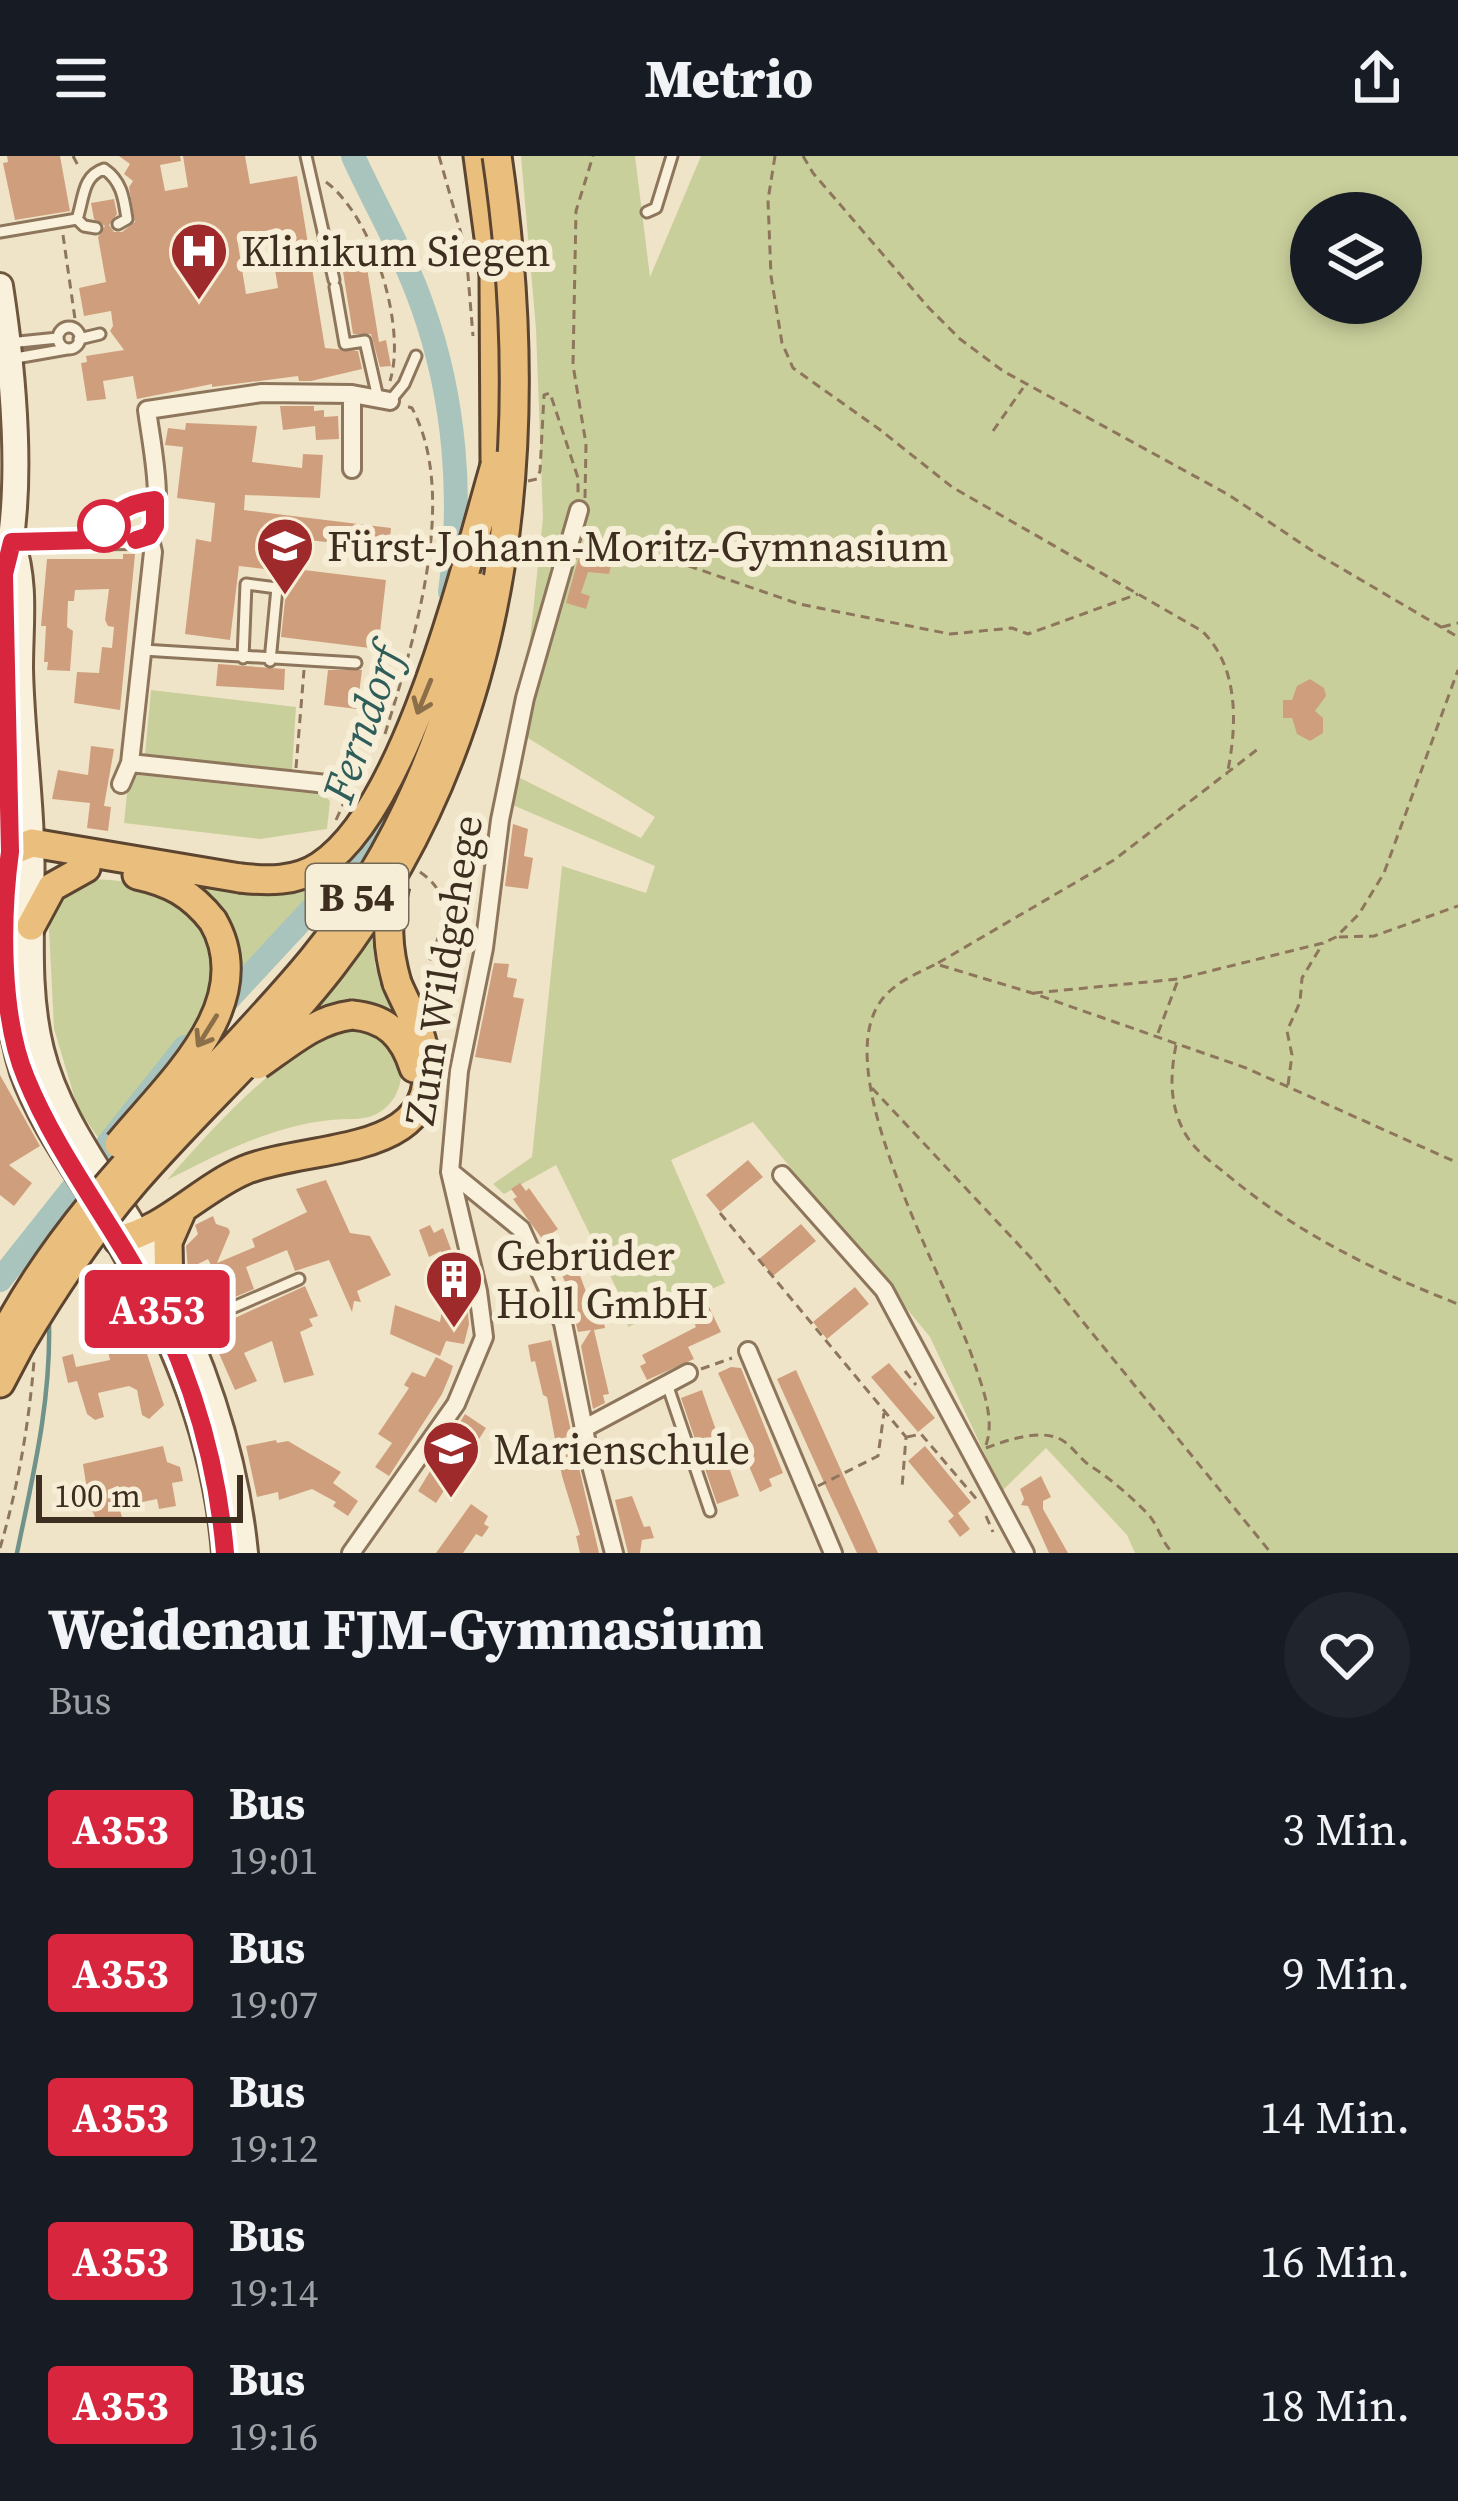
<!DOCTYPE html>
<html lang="de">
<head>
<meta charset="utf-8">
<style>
  :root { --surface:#171b24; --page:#20242c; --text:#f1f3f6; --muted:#9ea1a6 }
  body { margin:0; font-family:"Source Serif 4",serif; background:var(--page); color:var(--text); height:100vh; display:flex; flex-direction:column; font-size:45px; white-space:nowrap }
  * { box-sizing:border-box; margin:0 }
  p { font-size:39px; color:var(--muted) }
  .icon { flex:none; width:66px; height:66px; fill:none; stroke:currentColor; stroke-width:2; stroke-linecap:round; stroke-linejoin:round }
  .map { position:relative; height:1397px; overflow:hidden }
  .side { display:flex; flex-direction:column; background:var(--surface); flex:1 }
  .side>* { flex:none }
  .badge { padding:0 24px; border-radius:9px; font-size:42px; line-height:78px }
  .fabs { position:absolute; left:1290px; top:36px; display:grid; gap:24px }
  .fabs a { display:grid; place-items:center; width:132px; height:132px; border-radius:50%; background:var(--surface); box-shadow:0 6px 18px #0003; font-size:60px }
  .scale { position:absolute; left:36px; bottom:30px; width:207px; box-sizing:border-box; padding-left:12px; border:6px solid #3d2e20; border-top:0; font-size:33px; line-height:42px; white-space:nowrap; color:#3d2e20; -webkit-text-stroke:9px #f7eed8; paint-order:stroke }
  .map>.badge { position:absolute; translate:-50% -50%; box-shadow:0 0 0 6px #fff }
  .round { display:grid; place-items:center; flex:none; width:126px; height:126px; border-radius:63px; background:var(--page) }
  .head { display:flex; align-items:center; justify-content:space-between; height:204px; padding:0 48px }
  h1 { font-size:57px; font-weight:800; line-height:90px }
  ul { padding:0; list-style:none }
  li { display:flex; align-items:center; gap:36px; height:144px; padding:0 48px }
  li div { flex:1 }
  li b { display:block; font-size:45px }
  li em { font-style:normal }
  li .badge { min-width:132px; font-weight:700; text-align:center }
  header { display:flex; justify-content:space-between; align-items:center; height:156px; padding:0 48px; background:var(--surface); font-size:54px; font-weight:800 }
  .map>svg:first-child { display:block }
  .green { fill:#c9cf9b; fill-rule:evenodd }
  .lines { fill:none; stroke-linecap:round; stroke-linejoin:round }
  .stream { stroke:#6f938a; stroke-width:4.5 }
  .river { stroke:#a9c4bc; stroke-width:24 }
  .building { fill:#cf9f7d; fill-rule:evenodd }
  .service-casing { stroke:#8d765c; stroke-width:15 }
  .minor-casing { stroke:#8d765c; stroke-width:22 }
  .secondary-casing { stroke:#6f573f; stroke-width:30 }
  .trunk-casing { stroke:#5b4430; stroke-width:33 }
  .path { stroke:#8d765c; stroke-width:3; stroke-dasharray:9 6; stroke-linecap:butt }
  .service { stroke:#faf1dc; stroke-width:9 }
  .minor { stroke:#faf1dc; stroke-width:16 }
  .secondary { stroke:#faf1dc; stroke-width:24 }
  .trunk { stroke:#eabe7c; stroke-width:27 }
  .trunk-bridge-casing { stroke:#5b4430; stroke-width:33; stroke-linecap:butt }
  .trunk-bridge { stroke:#eabe7c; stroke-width:27 }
  .oneway { stroke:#8b6f49 }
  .line-casing { stroke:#fff; stroke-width:27 }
  .line { stroke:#d7263d; stroke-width:18 }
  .stop-dot { fill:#fff; stroke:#d7263d; stroke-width:6 }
  .labels { text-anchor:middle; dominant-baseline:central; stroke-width:12; stroke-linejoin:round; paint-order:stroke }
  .shield { fill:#f7eed8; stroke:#756857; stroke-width:3 }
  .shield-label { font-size:39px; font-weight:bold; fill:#3d2e20 }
  .poi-label { font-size:42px; fill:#3d2e20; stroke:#f7eed8; text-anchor:start }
  .street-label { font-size:42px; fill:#3d2e20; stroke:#f7eed8 }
  .water-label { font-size:45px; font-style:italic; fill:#2f5d5a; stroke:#f7eed8 }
</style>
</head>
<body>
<header><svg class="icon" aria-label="menu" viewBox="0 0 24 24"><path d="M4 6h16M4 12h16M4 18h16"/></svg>Metrio<svg class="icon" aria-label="share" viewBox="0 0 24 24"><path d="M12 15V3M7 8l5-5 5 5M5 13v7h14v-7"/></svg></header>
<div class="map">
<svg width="1458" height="1397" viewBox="0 0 1458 1397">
  <rect width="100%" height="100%" fill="#f0e4c8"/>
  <path class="green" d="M521,0H635L650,121L701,0H1458V1397H1135L1127,1379L1046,1292L1002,1335L930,1181L753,966L671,1004L725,1127L628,1171L622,1144L556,1009L504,1038L493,1028L532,1001L562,710L646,737L655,710L501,644L508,616L641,682L655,661L520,577L543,362L536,173ZM1311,57H1401V147H1311Z
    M151,534L296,551L292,614L145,598Z
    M129,618L324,639L330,645L327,673L260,683L124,667Z
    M336,721L239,821L238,797L189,724L282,736Z
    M78,723C126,723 183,727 204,777C209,788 216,800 216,811C216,870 138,943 102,987L78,953L54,873L49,773L53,749Z
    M372,781L375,809L398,862L308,861Z
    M342,870C356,871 374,870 386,880C408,898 406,936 384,953C369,966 349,962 331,964C271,970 219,998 167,1024C219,965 271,907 342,870Z"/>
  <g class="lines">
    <path class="stream" d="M49,1083L52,1055
      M17,1397C33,1319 51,1246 49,1166"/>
    <path class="river" d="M353,0C376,51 405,99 423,152C455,242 463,342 450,436
      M220,852L349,713L376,662
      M0,1124L185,891"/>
  </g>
  <path class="building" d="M7,0H60L70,55L15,64L3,7L8,6Z
    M119,0H180L181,5L160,9L165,35L188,31L183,0H245L250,28L297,20L325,192L358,195L362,213L311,225H299L298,220L212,231V228L137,243L133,220L103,225L106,243L87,245L81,207L87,206L86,200L124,194L110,175L113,170L111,155L84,160L79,132L106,126L98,81L105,70L94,63L91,47L114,43L117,58L109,69L114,76H122L135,66L129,31L133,25L124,18L130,8ZM269,77L278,132L246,138L237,82Z
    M367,112L379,186L386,184L391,210L380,211L371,178H353L343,116Z
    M280,250H314V255L324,254V261L338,260L339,283L316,284L315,270L283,274Z
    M186,267L257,270L252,306L302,312L303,298L323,299L320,342L245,339L244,354L391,372L389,393L308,384L304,414L386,424L378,493L281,481L288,416L239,410L230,484L185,478L196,383L211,386L215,347L177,342L183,291L165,289L168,272L185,274Z
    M580,397L612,406L609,418L588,416L581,437L590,440L586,453L566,447Z
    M123,398H135L120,554L74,547L77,516L99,517L102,491L112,492L114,471L108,470L105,464L109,433L75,434L74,445H68L67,471L73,475L70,515L47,514L48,506H44L46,470H41L47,403H123Z
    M218,508L285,513L284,534L216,530Z
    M328,514H362L357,553L324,549Z
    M1310,523L1324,532L1326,540L1315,555L1323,562V577L1310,585L1297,578L1292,562H1283V544H1292L1297,530Z
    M91,590L114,593L104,650L111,651L108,675L87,672L90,647L52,643L58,614L88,619Z
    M513,668L528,673L524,700L533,702L528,733L505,730Z
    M494,807L509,808L507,821L517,823L513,841L524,843L511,907L475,901Z
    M0,919L40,990L9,1009L32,1027L14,1050L0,1039Z
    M748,1004L763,1021L720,1056L706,1039Z
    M326,1024L350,1077L370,1080L391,1119L357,1135L361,1146L354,1145L352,1156L329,1104L295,1115L287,1094L246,1111L254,1133L228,1144L208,1103L188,1113L186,1090L198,1078L195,1069L213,1060L216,1068L228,1072L230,1076L217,1107L255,1091L252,1083L307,1056L296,1033Z
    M520,1027L526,1035L529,1032L558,1073L543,1084L513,1043L517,1041L511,1033Z
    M801,1068L816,1085L773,1120L759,1103Z
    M430,1069L434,1077L443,1072L463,1125L450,1128L441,1095L429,1101L419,1074Z
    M567,1093L575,1095L573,1100L593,1155L602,1154L605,1172L594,1174L609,1238L603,1239L605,1247L593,1253L581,1190L591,1174L578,1176L566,1128L554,1101Z
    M305,1130L318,1160L309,1163L313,1170L300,1176L314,1219L284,1227L272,1185L244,1197L257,1225L235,1234L214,1186L219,1184L213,1172Z
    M855,1131L869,1148L827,1183L813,1166Z
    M444,1142L467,1147L469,1168L464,1188L446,1185L440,1200L390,1178L395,1149L440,1166Z
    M709,1151L721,1176L688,1191L694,1203L647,1224L640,1210L646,1207L642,1199L696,1171L691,1159Z
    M137,1168L164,1249L149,1263L142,1259L137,1234L129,1230L98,1237L104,1261L95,1264L87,1258L77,1225L68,1227L62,1201L73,1198L76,1211L110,1204L105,1182L110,1176Z
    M551,1184L580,1316L599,1397H580L576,1380L580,1379L562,1320L547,1241L543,1239L535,1205L531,1206L528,1189Z
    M436,1201L453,1210L450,1219L442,1238L389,1320L375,1311L392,1287L378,1278L409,1232L404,1229L412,1216L425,1221Z
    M889,1207L935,1262L918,1276L871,1221Z
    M731,1211L741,1212L783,1317L769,1323L772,1330L760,1336L743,1296L753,1292L718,1217Z
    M796,1214L862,1361L878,1397H857L827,1333L777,1223Z
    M702,1234L739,1340L717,1348L681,1242Z
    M465,1258L486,1272L472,1294L479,1299L471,1309L464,1304L436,1347L418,1335Z
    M276,1284L277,1287L288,1285L341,1316L333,1327L358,1345L348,1360L333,1350L336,1346L312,1333L279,1344L278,1336L257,1341L246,1290Z
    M163,1290L167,1306L180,1311L183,1325L172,1327L176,1350L159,1353L157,1343L119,1351L122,1361L97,1366L89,1347L83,1308Z
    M925,1290L971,1346L958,1357L970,1373L960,1381L948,1365L954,1360L908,1305Z
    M1041,1320L1051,1341L1043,1345V1353L1068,1397H1049L1028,1350L1021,1349L1024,1343L1020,1333Z
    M632,1340L644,1371L650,1370L654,1382L642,1384L640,1397H628L615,1344Z
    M471,1348L488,1360L484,1368L489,1371L482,1381L476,1378L463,1397H436Z"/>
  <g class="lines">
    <g class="service-casing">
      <path id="service" d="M306,0L334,124
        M647,56L656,52L672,0
        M77,63L84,70L96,72
        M0,76L77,63C84,43 82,20 104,13C122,25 124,43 127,63L118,68
        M335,131L345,188L365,185L378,242
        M58 182a11 11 0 1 1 22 0a11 11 0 1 1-22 0Z
        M79,183L100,178
        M9,187L58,182
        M10,203L67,193
        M390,245L404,228L416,200
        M143,494L356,507
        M243,502L246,428L277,432L270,505
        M186,1176L227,1154L299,1123
        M667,1228L710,1355"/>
    </g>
    <g class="minor-casing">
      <path id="minor" d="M352,238L390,245
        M94,384C111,359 125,347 155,344
        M7,385L136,384L149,379
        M130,607L336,629
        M121,628L130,607L153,396L149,379C166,353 151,286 147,254L262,237L352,238V313
        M451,1016L521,1073L563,1167L592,1313L614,1397
        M782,1019L884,1134L1025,1397
        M748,1195L833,1397
        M583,1273L688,1217
        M351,1397L456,1248L484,1181L478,1135L450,1016L459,915L484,792L500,664L525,542L579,354"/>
    </g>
    <g class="secondary-casing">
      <path id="secondary" d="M0,130C13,214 25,337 4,418C4,509 11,600 9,691C8,766 0,843 23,916C41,967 76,1013 103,1058C166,1165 215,1272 225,1397
        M12,386C26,428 20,468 20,512C21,569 29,627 31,685C34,755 24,826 41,894C58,963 104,1019 138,1079C194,1178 234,1285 245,1397"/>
    </g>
    <g class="trunk-casing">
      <path id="trunk" d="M478,0L494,119L495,309
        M9,696L32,687L240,722
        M137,719C170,726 192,738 213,765
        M31,770L52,731L86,712
        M352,859C387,862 404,880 414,912
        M118,1084C166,1074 200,1033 245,1014C314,986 456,1004 422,886C417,866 405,846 397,827
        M169,1139L168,1086L182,1054
        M0,1227L20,1189"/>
    </g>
    <path class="path" d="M73,0L80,13
      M439,0L466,95L473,180
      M775,0L768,44L771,120L782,187L793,212L879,273L952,331L1202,475C1240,512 1237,571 1227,619
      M803,0L813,17L928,151L960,183L1003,215L1229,339L1317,398L1458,481
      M326,26C373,61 407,171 390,225
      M63,79L76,170
      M993,275L1023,232
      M528,325L537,323L540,315L544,239L550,237L578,322V340
      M585,342L586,288L573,209L576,55L593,0
      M660,400L799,448L950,478L1012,472L1028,478L1138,438
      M1442,471L1458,467
      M385,578C413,487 460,342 412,252L403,249
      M296,612L304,514
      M353,628L370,608
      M336,664L346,642
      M420,716C469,750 427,790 423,831
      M1339,781L1374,780L1458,750
      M938,807L1114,704L1258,593
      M1034,837L1178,823L1323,787L1336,781L1359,758L1384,717L1458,514
      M1158,877L1178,824
      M1176,889C1170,920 1169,950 1186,979C1195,994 1211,1006 1225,1017C1295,1076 1374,1115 1458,1148
      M1288,929L1292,899L1287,875L1300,846L1302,822L1323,787
      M872,932L1031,1102L1271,1397
      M720,1057L906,1281L902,1332
      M701,1213L732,1202
      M905,1215L916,1229
      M907,1281L921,1278L979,1346
      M986,1289C995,1264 983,1233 975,1209C948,1125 833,930 877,851C890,828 914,819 936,808L1032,837L1246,912L1458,1007
      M986,1292C1007,1284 1040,1273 1060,1283C1071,1288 1079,1302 1089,1309C1110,1322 1129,1339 1147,1357C1158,1368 1161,1386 1173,1397
      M818,1330L878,1300L884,1257
      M986,1360L993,1376
      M0,1392C18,1331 29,1268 34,1205"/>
    <use href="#service" class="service"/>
    <use href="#minor" class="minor"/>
    <use href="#secondary" class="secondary"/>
    <use href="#trunk" class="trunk"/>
    <g class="trunk-bridge-casing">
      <path id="trunk-bridge" d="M240,722C267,725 296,726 320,710C408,652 466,409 495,309
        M395,729C386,765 387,792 397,827
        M258,909C287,889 316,863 352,859
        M119,988C167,929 261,848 213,765
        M0,1186C76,1037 207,931 312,804C400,697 454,565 478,431
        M20,1189C54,1131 91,1076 135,1025C198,952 271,888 331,811C513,576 539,286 497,0"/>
    </g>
    <use href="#trunk-bridge" class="trunk-bridge"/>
  </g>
  <defs><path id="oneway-shaft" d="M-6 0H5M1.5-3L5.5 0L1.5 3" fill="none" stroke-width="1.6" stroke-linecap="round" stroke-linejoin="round" transform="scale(3)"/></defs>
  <g class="oneway">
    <use href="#oneway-shaft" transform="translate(424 541) rotate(112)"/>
    <use href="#oneway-shaft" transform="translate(207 875) rotate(122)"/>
  </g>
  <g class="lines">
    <g class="line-casing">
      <path id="line" d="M136,384L149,380L155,370V344C125,347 111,359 94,384L12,386L4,418L10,696C1,762 0,860 26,922C52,986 95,1045 130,1104C183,1193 216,1293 225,1397"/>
    </g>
    <use href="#line" class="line"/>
  </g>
  <defs>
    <g id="hospital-pin" transform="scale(3)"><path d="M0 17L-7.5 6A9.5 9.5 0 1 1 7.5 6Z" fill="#9e2a2b" stroke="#f7eed8"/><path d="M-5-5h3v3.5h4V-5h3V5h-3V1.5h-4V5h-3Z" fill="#fff"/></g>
    <g id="school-pin" transform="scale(3)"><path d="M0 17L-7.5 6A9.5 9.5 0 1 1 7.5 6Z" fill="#9e2a2b" stroke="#f7eed8"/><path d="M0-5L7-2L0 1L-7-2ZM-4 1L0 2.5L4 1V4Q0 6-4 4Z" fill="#fff"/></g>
    <g id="building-pin" transform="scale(3)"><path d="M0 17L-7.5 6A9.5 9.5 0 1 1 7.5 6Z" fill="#9e2a2b" stroke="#f7eed8"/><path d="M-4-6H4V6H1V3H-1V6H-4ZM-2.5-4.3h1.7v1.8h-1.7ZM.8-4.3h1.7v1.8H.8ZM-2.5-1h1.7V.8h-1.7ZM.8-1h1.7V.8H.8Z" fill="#fff"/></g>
  </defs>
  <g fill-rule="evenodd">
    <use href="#hospital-pin" x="199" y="95"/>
    <use href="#school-pin" x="285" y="390"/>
    <use href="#building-pin" x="454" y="1123"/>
    <use href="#school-pin" x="451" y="1293"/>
  </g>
  <circle class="stop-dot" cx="104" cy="370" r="24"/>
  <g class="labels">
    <rect class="shield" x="306" y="708" width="102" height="66" rx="9"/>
    <g class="shield-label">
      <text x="357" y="741">B 54</text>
    </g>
    <g class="poi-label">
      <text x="241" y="95">Klinikum Siegen</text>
      <text x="327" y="390">Fürst-Johann-Moritz-Gymnasium</text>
      <text x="496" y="1099">Gebrüder<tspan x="496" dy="48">Holl GmbH</tspan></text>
      <text x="493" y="1293">Marienschule</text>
    </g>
    <g class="street-label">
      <text transform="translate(443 814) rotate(-81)">Zum Wildgehege</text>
    </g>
    <g class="water-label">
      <text transform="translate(362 568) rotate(-71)">Ferndorf</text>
    </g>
  </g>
</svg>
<div class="fabs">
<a><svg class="icon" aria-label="layers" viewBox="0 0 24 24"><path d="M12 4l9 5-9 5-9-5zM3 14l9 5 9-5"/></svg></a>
</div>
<div class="scale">100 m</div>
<b class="badge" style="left:157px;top:1153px;background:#d7263d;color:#fff">A353</b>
</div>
<section class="side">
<div class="head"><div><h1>Weidenau FJM-Gymnasium</h1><p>Bus</p></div><a class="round"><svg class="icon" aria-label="heart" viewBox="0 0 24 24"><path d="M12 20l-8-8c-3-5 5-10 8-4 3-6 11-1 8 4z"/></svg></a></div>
<ul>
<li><span class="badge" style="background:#d7263d;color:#fff">A353</span><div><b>Bus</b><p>19:01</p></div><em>3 Min.</em></li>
<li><span class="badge" style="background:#d7263d;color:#fff">A353</span><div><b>Bus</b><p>19:07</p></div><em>9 Min.</em></li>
<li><span class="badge" style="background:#d7263d;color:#fff">A353</span><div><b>Bus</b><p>19:12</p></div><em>14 Min.</em></li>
<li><span class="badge" style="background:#d7263d;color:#fff">A353</span><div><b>Bus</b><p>19:14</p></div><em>16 Min.</em></li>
<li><span class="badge" style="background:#d7263d;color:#fff">A353</span><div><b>Bus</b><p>19:16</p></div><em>18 Min.</em></li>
</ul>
</section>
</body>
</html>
